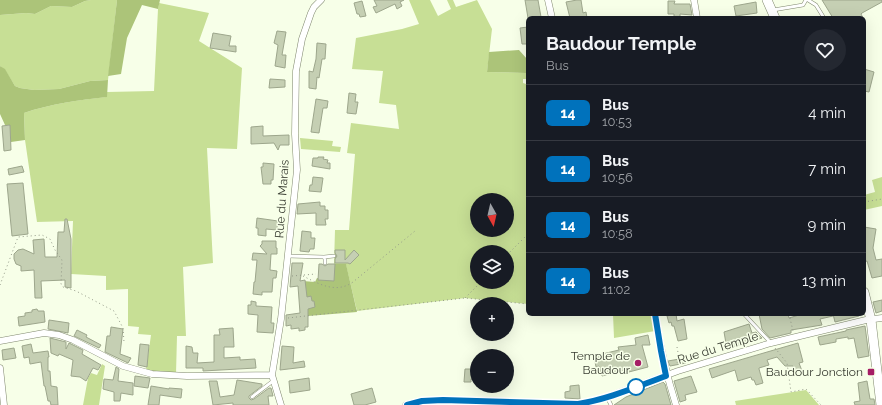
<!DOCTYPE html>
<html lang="en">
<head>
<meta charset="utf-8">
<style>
  :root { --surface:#171b24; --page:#242831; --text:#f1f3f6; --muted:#9ea1a6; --line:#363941 }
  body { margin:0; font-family:Raleway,sans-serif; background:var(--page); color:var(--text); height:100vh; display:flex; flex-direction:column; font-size:15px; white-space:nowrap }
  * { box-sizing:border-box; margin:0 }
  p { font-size:13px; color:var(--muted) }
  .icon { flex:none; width:22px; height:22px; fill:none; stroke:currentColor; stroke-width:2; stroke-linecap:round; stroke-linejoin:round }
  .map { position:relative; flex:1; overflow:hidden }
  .drawer { position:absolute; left:526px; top:16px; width:340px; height:300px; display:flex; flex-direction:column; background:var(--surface); border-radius:6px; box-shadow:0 4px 16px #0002 }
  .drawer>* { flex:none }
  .badge { padding:0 8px; border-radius:6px; font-size:14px; line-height:26px }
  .needle { width:26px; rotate:172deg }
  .tools { position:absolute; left:470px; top:193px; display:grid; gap:8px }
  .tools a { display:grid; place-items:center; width:44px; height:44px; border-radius:50%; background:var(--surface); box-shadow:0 4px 16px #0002; font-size:20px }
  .map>.badge { position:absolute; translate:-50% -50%; box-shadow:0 0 0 2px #fff }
  .round { display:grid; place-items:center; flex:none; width:42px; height:42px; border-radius:21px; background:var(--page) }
  .overview { display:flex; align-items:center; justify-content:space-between; height:68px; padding:0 20px }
  h1 { font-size:19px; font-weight:700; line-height:30px }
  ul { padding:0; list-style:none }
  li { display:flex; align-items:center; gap:12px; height:56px; padding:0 20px; border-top:1px solid var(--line) }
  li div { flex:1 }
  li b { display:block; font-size:15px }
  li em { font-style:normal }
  li .badge { min-width:44px; font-weight:700; text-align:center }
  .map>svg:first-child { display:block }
  .green { fill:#c7df95; fill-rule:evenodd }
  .forest { fill:#acc479 }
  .building { fill:#c5cfb3; stroke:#9da68c }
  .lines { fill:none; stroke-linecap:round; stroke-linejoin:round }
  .lane-casing { stroke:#80886f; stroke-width:4 }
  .street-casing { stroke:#80886f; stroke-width:7 }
  .secondary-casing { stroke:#80886f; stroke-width:10 }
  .path { stroke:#949a89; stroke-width:1; stroke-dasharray:1 3; stroke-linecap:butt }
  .lane { stroke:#fff; stroke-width:3 }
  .street { stroke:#fff; stroke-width:6 }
  .secondary { stroke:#fff; stroke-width:9 }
  .line-casing { stroke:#fff; stroke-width:9 }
  .line { stroke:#0072bc; stroke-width:6 }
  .poi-dot { fill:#a51d65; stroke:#f7ffe8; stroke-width:1.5 }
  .stop-dot { fill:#fff; stroke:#0072bc; stroke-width:2 }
  .labels { text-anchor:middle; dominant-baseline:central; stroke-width:3; stroke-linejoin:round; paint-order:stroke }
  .street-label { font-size:12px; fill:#383c31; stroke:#f7ffe8 }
  .poi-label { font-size:12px; fill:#383c31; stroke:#f7ffe8; text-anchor:end }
</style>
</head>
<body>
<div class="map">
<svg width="882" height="405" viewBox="0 0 882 405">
  <rect width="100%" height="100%" fill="#f7ffe8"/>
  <path class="green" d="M91,0H117L108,80L90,81L59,89L34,90L20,88L15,86L5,70L0,66V15L26,13L35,14L51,6L72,7L85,1Z
    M409,0H430L438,16L451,9L447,0H453L456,7L477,0L492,29L487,72L526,73V79H523V83L526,84L527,94H528V304L465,298L357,311L346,265L334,264L335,230H349L355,154L347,153L351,123L399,129L396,105L379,103L383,71L352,69L356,38L402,29L419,24ZM477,200H507V230H477ZM477,252H507V282H477Z
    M159,3L209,13L199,41L242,68L237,149L207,148L213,263L183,267L186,336H177L176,374L146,370L151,335L138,334L139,327L128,326V289L106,290V276L71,274L73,221L37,222L25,140L24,113C50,104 79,100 106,97L107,92L154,91L158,9Z
    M300,138L333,141L332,146L341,147L340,152L301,149Z
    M882,177V206L864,210V195L875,192L872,180Z
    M613,314H652L655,331L614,338Z
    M102,364L105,366L99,405H83L88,378L91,373L97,375Z
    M806,390L819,405H736L735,401Z"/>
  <path class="forest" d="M0,0H91L85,1L72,7L51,6L35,14L26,13L0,15Z
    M117,0H160L158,9L142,5L127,38L121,74L108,76Z
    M519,50L527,59L528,72L526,73L487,72L489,52Z
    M0,66L5,69L15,86L20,88L34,90L59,89L90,81L108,80L107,97C79,100 50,104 24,113L25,140L11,142L9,125H5L0,114Z
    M334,264H346L357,312L308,316L303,281L315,282L317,278H333Z"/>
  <path class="building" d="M374,0H404L400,2L402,6L397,9L395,4L376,13L373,7L377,6Z
    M525,0H538L541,17L528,18Z
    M577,0H581L583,13L586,12L587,18H570L566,2Z
    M822,0H882V2L862,13L861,14L863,18H833Z
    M362,1L366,16L360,17L359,14H357L354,3Z
    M668,1H675L674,4H690L692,15L680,14V18H674V14H668Z
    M756,2L757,13L736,16L734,6Z
    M528,27V44H522L520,28Z
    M277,31L286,32L282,55H286L285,68L275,66L278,45L274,43Z
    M213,33L231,36L229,46H236V52L210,48Z
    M317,43L326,44L325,59H322L319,78L317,77L316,89L309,88V71L313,72L316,59Z
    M864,69L874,72L869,92L864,91Z
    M270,79L285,80V87L269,88Z
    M349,93L356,94L355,102H358L356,114L347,113Z
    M316,99L328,101L327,108H323L319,133L311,132Z
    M10,125L11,150L4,151L2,126Z
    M263,126V136L289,135V145H280L278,150L274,143L251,144V127Z
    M318,157H324L323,159L328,160L327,163H330V169L312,166L313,158H318Z
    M263,163L274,164L273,180H271V184H263L261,167H263Z
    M22,166L24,172L9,175L8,169Z
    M313,177L323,178L321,192L309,191L310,185H312Z
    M23,183L28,234L12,236L7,184Z
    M320,202V206H325V210H328V219H325L326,225H316V213L297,214L298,204Z
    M257,218L278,221L277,230L266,229V236L258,235V228H256Z
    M65,219H67L71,239V288L65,287V280L41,281L42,298H35L34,270L21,271V266L16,264L14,259V254L18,250L23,249L34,254L33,240L44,239L45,257H57L58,232H64Z
    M864,227L876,229L873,248L876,260L882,259V276L872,278L867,261L864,262Z
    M302,231L311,232V238H315L314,249H310L309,252L300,251Z
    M262,241H276V248H277V254H271L270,270L277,271L276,278H273L272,292H262V295L253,294L254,282H255L257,260H252L253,253L267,254L260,246L262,244Z
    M335,250H345V260L354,250L359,255L350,264L348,263H335V259L337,256L335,253Z
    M292,263H303L300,281L305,280L307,297L311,296L312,301H314L315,307L308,309V327H305V330L299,331V328L291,329V325L286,326V315L300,313L298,286L290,287Z
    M319,264H322L325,266L328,264H335L334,281L318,280Z
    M882,300V311L876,313L873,302Z
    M251,301L256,302V306L272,307L271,323H274L273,333L257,332L258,315L248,314V305H251Z
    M37,309L38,311H44L45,322L19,326L18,317L25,316V313L32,312V310Z
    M676,314L677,321L684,319L687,339L678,341L674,326H672L671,322L669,323L667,316Z
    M759,314H788L789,318L799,315V314H832L833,316L820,319L822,325L791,330V333L770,338L762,329Z
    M833,314H859V316L835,322Z
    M49,320L69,323L68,333L48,329Z
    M749,324L752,333L756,332L762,338L727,349L724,332Z
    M865,326L869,356L858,358L854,338L848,339V337L836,339V342L820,345L818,337L846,331V330Z
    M111,327L123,329L120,354L131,358L128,363L105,352L107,336H110Z
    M233,328L234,347H224V358L240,357V360L255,359L256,368L203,371V368H186V346L192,347L193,353H198L197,363L214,362V335H220L219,329Z
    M77,330L87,335L86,337L101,345L99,348L74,336Z
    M648,335L650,345H642L648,367L625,373L624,370L602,376L599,366L596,367L594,356L619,350L618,347L636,345L635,338Z
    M50,338L66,342V349L69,343L83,350L82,354L101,365L98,370L93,368L86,381L80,377L71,376L73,360L59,354L58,356L51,353Z
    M798,343L802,358L803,362L799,363L802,371L795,372L793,366H785L777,357L767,360L769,365L759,368V369L763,383L756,385L754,380H752L751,377L738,381L735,370L712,378L709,369Z
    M31,344L33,353L48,351L49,357H48V371H50L51,386L57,387L58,405H51L50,401H48L45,386H44L41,362L30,364L29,357L24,358L22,346Z
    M140,344L149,345L147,367L138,365Z
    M282,346L294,347L293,363L304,361L305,367L280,370Z
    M14,348L16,358L3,360L2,350Z
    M685,358L686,363L670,366L668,361Z
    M116,367L119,369L118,381L133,383V395L121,393L120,401H114V392L103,389L104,379L113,380Z
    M465,369H477V379H471V382H464Z
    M135,376L150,378L148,388L134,386Z
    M691,376L697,392L685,395L686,400L680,402L674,381Z
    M309,378L310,390L290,393L289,381Z
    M237,380L262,384V386L249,396V398L251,400L254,399L269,388H271L273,396H268L269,405H233V403L213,405L209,381H217L220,397L234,395Z
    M867,381L870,399H874L875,405H855L854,402L860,401L858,383Z
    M663,382L665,384L671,405H614L626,397Z
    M579,385L580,399L565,398V392L570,391V386Z
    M151,386L169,389V388L182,389L181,398L160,395L159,405H148Z
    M372,388L376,402L365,405H354L351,394Z"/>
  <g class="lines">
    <g class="lane-casing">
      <path id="lane" d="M808,0L816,5L824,18
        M773,10L803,5L806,0
        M288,256L324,257L325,259V263
        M324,257L334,256
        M744,314L771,343
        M252,397L273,381
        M607,397L611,405"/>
    </g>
    <g class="street-casing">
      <path id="street" d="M548,0L552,18
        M694,0L697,18
        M655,314C660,346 666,374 676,405
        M0,341L44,333L59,335L73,340L123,366L152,374L187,376L272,375
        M0,368L4,405
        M281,405L272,375L281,319L297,170L295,134L296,71L302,39L311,13L314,7L321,0
        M406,405L422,401L443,400L572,404L590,402L607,397L678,371L771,343L866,320L882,318"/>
    </g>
    <g class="secondary-casing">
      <path id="secondary" d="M767,0L775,18
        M864,292L871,320L881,405"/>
    </g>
    <path class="path" d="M864,202L882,199
      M507,255L528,234
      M292,276L316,274
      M303,276C319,284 336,294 353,282L415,231
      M0,285L18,237L42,235L50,239L55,250L62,260L61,284L63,287L76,291L114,311L123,328L124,342
      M465,298L481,282
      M789,314L793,331
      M288,318L465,298L528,304
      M677,347L679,358L677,363
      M775,348L787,363L791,392L806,389L821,405"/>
    <use href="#lane" class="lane"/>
    <use href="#street" class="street"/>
    <use href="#secondary" class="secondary"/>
  </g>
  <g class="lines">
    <g class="line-casing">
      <path id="line" d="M407,405L422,401L443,400L578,404C609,399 638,386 666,376L661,351L655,314"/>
    </g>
    <use href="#line" class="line"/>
  </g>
  <g class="poi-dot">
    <circle cx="638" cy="363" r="4"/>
    <rect x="867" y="368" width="8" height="8" rx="2"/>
  </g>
  <circle class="stop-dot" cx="636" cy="387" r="8"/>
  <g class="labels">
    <g class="street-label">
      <text transform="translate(282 199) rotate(-86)">Rue du Marais</text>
      <text transform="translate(718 348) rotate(-17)">Rue du Temple</text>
    </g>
    <g class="poi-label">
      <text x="630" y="356">Temple de<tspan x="630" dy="14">Baudour</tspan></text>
      <text x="863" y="372">Baudour Jonction</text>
    </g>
  </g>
</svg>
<div class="tools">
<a><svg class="needle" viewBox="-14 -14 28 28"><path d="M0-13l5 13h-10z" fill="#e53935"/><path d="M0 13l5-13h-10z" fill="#9ea1a6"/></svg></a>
<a><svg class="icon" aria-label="layers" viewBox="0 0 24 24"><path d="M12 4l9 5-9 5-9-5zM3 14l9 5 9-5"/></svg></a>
<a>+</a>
<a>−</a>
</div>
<section class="drawer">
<div class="overview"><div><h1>Baudour Temple</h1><p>Bus</p></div><a class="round"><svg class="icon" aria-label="heart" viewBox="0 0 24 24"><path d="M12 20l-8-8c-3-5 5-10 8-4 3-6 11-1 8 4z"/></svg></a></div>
<ul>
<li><span class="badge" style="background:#0072bc;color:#fff">14</span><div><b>Bus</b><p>10:53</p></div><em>4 min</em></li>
<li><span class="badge" style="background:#0072bc;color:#fff">14</span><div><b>Bus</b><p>10:56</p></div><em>7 min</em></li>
<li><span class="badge" style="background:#0072bc;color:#fff">14</span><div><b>Bus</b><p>10:58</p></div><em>9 min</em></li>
<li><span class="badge" style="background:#0072bc;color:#fff">14</span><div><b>Bus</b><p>11:02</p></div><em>13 min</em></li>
</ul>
</section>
</div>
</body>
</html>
